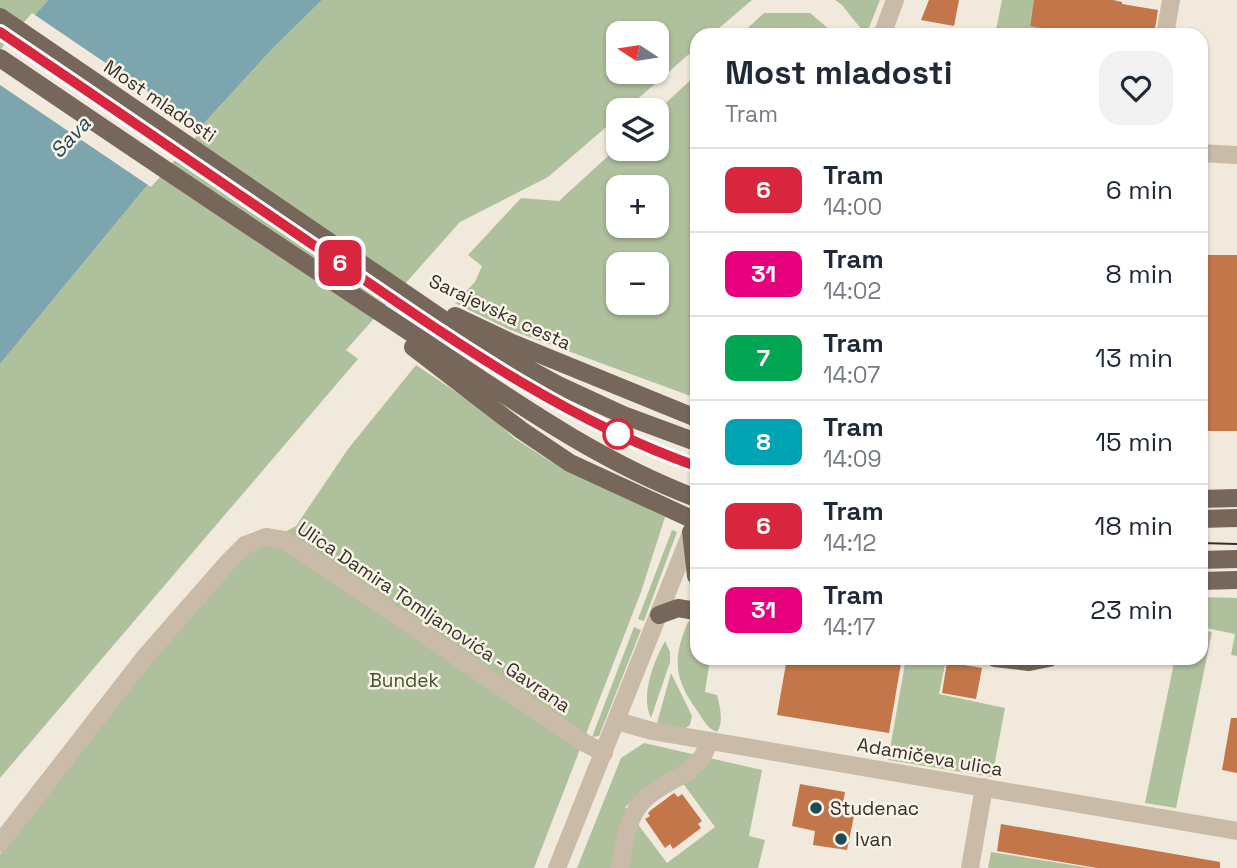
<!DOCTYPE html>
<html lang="en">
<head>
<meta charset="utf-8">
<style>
  :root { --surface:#fff; --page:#f2f2f3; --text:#1f2937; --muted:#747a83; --line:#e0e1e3 }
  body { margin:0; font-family:"Space Grotesk",sans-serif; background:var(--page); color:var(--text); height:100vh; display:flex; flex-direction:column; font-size:26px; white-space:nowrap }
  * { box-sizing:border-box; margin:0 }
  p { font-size:23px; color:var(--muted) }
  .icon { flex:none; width:38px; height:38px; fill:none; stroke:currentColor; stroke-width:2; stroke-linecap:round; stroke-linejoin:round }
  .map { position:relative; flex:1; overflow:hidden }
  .panel { position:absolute; left:690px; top:28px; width:518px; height:637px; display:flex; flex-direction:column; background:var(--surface); border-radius:21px; box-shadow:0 2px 5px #0004 }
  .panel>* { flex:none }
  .badge { padding:0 14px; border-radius:10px; font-size:24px; line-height:46px }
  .needle { width:46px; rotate:282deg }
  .buttons { position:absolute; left:606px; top:21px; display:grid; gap:14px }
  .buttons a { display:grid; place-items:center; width:63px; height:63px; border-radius:14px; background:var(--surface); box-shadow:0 2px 5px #0004; font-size:35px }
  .map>.badge { position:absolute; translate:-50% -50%; box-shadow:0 0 0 4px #fff }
  .round { display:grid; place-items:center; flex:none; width:74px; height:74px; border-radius:21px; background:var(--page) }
  .overview { display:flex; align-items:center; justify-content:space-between; height:119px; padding:0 35px }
  h1 { font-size:33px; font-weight:800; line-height:52px }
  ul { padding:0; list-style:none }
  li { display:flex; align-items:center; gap:21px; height:84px; padding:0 35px; border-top:2px solid var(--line) }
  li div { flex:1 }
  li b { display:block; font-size:26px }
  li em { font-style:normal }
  li .badge { min-width:77px; font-weight:700; text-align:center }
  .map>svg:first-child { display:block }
  .green { fill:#afc09c; fill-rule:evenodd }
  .water { fill:#7ca5ad }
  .pier { fill:#f1eadc }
  .building { fill:#c27649 }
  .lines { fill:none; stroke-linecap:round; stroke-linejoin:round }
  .minor { stroke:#c9bba8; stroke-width:18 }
  .major { stroke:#77675a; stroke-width:18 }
  .tram { stroke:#362e28; stroke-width:2 }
  .major-bridge { stroke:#77675a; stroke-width:18 }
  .line-casing { stroke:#fff; stroke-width:16 }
  .line { stroke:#d7263d; stroke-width:10 }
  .stop-dot { fill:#fff; stroke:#d7263d; stroke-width:3.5 }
  .poi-dot { fill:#1f4b56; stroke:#f9f3e8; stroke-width:2.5 }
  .labels { text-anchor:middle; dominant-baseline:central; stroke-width:5; stroke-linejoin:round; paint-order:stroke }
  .street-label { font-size:19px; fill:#362e28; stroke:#f9f3e8 }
  .park-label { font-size:19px; fill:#40532d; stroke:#f9f3e8 }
  .poi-label { font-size:19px; fill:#362e28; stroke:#f9f3e8; text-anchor:start }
  .water-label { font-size:21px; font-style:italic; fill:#1f4b56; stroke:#f9f3e8 }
</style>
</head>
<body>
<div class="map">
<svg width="1237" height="868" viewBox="0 0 1237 868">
  <rect width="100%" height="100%" fill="#f1eadc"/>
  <path class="green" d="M0,0H48L0,56Z
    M322,0H752L711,35H696V48L625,110H618V117L548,177L460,222L346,350L358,359L0,778V364L144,189L273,48ZM618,33H656V72H618Z
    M835,0H880L866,35L842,5Z
    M1002,0H1034L1033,7H1036L1032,11L1030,26L1039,28L1037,32L1033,31L1032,35H995Z
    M764,13H810L836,35H740Z
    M696,75V398L508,329L455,303L475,282L482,266L468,255L521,198L559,201L618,147L656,149V112ZM618,187H656V226H618ZM618,264H656V303H618Z
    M416,365L486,412L514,438L550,461L665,517L641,592L534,868H0V854L121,692L248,551L296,526L348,449Z
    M672,530L677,532L644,621L638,619Z
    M1201,597L1237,598V656L1231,655L1235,634L1201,627Z
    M696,619V658H710L705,692L717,695C720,706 724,723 717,732C708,729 703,720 698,712C674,679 672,659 688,622Z
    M634,627L641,630L599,736L592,737Z
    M1201,630L1212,632L1176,808L1145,803L1175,658H1200Z
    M665,641L670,652V662L651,718C640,696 654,661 665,641Z
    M906,658L946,660L939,694L1005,708L992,777L888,760Z
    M671,673L692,716L690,725L684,729L657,723Z
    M644,743L762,770L749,836L765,840L758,868H577L621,758ZM663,779L682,782L715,827L667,863L625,807Z
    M991,852L1091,868H988Z"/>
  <path class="water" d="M48,0H322L273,48L144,189L0,364V56Z"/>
  <path class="pier" d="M32,13L203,129L151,187L0,85V50Z"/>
  <path class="building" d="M929,0H959L954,26L921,20Z
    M1034,0H1113L1122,2V4L1158,10L1154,35H1067L1038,30L1039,28L1030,26Z
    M1200,255H1237V431H1200V387H1203Z
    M787,658H902L889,733L777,715Z
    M947,662L982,668L976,699L942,693Z
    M1231,718H1237V773L1222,770Z
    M800,784L845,792L841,814L854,816L847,850L813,845L815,831L792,826Z
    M674,793L678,797L682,794L702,821L698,824L701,828L673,849L670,844L665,848L645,819L650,816L648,813L651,810Z
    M1001,824L1220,862V868H1097L997,851Z"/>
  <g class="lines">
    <path class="minor" d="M882,35L895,0
      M1165,35L1171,0
      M1200,153L1237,155
      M617,721L652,731L1237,831
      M0,843L144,658L229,561L245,545L266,537L284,540L585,743L604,753
      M557,868L693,528
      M620,868C624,845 626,819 643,801C666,777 699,778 709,741
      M970,868L984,787"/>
    <path class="major" d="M0,17L466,335L558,385L623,415L696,442
      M0,58C140,153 281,248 422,340C511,399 596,460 696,498
      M455,316L510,342L696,418
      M1200,499L1237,498
      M1200,519L1237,518
      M691,532L696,576
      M1200,560L1237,559
      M1200,581L1237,580
      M659,615L678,608L696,611
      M995,658L1029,662L1049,658"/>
    <path class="tram" d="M0,32C118,111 234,191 351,271C461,345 570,422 696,466
      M1200,543L1237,544"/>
    <path class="major-bridge" d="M413,347L521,430L570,463L696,521"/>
  </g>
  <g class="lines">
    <g class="line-casing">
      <path id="line" d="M0,32C116,110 231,189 347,268C458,344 568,421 696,466"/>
    </g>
    <use href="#line" class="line"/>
  </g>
  <circle class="stop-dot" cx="618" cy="434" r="14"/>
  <g class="poi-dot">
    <circle cx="816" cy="808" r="7"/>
    <circle cx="841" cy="839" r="7"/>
  </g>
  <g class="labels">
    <g class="street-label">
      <text transform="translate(160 101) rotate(34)">Most mladosti</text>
      <text transform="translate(500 312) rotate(25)">Sarajevska cesta</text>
      <text transform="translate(434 617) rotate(34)">Ulica Damira Tomljanovića - Gavrana</text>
      <text transform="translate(930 757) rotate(10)">Adamičeva ulica</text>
    </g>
    <g class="park-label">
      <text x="404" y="680">Bundek</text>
    </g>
    <g class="poi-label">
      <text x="830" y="808">Studenac</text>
      <text x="855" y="839">Ivan</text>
    </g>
    <g class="water-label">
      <text transform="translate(70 137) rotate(-47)">Sava</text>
    </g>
  </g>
</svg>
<div class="buttons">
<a><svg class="needle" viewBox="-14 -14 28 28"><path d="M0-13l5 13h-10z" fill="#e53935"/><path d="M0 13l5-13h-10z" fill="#747a83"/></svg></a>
<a><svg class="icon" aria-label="layers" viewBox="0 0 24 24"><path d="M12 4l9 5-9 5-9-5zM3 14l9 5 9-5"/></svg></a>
<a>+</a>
<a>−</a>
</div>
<b class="badge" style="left:340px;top:263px;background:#d7263d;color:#fff">6</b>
<section class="panel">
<div class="overview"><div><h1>Most mladosti</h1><p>Tram</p></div><a class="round"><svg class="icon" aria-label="heart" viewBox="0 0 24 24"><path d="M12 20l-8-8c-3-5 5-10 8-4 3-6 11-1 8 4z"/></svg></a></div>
<ul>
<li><span class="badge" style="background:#d7263d;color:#fff">6</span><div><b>Tram</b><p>14:00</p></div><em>6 min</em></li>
<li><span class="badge" style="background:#e6007e;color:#fff">31</span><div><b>Tram</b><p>14:02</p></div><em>8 min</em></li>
<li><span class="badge" style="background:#00a651;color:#fff">7</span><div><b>Tram</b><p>14:07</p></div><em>13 min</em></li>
<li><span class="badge" style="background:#00a3b4;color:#fff">8</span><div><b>Tram</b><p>14:09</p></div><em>15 min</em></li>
<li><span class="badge" style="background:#d7263d;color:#fff">6</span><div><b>Tram</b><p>14:12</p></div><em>18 min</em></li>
<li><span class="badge" style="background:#e6007e;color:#fff">31</span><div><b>Tram</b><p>14:17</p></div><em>23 min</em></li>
</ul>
</section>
</div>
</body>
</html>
